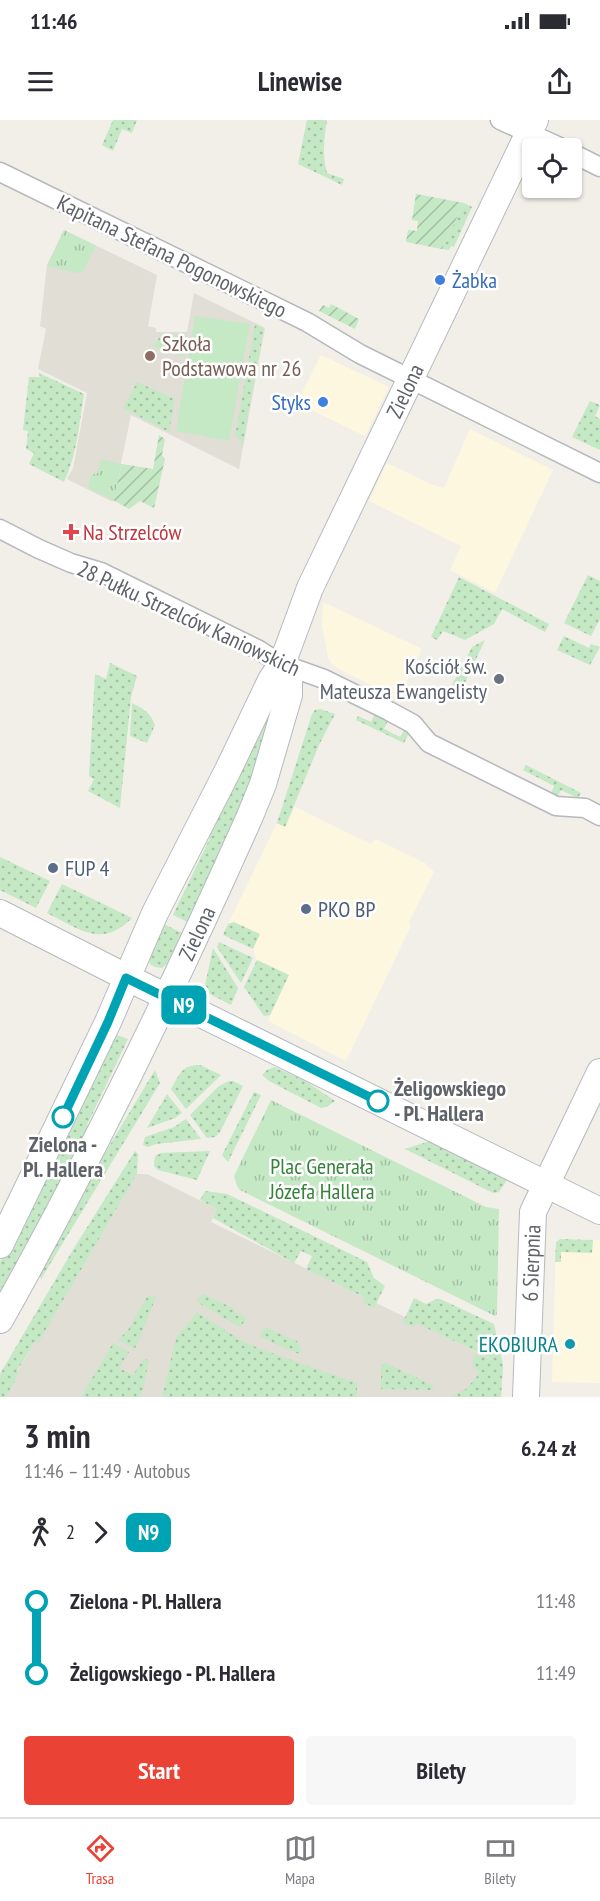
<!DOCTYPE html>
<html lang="pl">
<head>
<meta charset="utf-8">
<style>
  :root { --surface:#fff; --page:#f7f7f7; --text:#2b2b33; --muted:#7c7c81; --line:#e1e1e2; --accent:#ea4335 }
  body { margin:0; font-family:"PT Sans Narrow",sans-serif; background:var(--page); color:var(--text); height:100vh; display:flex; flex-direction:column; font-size:22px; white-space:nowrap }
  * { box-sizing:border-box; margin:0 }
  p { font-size:20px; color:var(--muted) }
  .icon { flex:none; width:33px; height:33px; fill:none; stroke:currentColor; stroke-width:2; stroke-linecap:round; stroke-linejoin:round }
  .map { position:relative; height:1277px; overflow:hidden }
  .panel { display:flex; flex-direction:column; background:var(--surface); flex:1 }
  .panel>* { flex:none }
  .badge { padding:0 12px; border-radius:9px; font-size:21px; line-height:39px }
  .controls { position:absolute; left:522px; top:18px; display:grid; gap:12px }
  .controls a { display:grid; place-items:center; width:60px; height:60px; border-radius:6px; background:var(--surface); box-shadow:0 2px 4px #0004; font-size:30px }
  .map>.badge { position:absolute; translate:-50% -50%; box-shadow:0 0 0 3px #fff }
  .legs { display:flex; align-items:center; gap:9px; height:66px; padding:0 24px; font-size:20px }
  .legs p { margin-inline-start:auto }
  .head { display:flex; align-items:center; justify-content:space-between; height:102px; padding:0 24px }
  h1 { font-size:33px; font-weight:700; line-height:45px }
  .action { display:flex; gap:12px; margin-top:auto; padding:12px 24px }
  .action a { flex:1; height:69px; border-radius:6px; background:var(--accent); color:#fff; font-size:24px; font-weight:700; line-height:69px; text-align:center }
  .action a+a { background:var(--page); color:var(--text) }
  ul { padding:0 24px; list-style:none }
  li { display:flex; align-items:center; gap:21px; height:72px; font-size:22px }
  li i { display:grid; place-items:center; width:9px; height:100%; margin:0 8px; background:currentColor }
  li i::after { content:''; width:15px; height:15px; margin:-8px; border:4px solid; border-radius:50%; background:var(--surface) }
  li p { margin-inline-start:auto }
  li:first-child i { background:linear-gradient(#0000 50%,currentColor 0) }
  li:last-child i { background:linear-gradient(currentColor 50%,#0000 0) }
  .status { display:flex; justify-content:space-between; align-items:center; height:42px; padding:0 30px; background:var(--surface); direction:ltr }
  .status svg { height:16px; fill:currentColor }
  header { display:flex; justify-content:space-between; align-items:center; height:78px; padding:0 24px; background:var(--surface); font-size:27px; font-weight:700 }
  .dock { display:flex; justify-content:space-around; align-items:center; height:84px; border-top:2px solid var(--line); background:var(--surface); font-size:16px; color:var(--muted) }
  .dock a { display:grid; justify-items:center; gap:3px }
  .dock .selected { color:var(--accent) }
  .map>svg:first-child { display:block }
  .commercial { fill:#fef7e0 }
  .education { fill:#e1ded6 }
  .grass { fill:url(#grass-dots) }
  .park { fill:url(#park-tufts) }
  .garden { fill:url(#garden-furrows) }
  .pitch { fill:#c5e8c5 }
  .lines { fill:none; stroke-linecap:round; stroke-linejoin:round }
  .street-casing { stroke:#b5b8bc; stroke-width:21 }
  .secondary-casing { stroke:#b6babf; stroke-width:28 }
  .street { stroke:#fff; stroke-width:18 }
  .secondary { stroke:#fff; stroke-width:26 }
  .line-1-casing { stroke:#fff; stroke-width:14 }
  .line-1 { stroke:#00a3b4; stroke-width:9 }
  .shop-dot { fill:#3f7fe0; stroke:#fff; stroke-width:2 }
  .education-dot { fill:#8d6e63; stroke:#fff; stroke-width:2 }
  .health-dot { fill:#e0444e; stroke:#fff; stroke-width:2 }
  .worship-dot { fill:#6b7280; stroke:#fff; stroke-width:2 }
  .service-dot { fill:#5c6f8a; stroke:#fff; stroke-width:2 }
  .stop-1-dot { fill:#fff; stroke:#00a3b4; stroke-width:3 }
  .culture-dot { fill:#0f9aa8; stroke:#fff; stroke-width:2 }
  .labels { text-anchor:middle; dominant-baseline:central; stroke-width:5; stroke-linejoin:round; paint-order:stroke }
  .street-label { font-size:22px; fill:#5f6368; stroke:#fff }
  .shop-label { font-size:22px; fill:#366cbe; stroke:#fff; text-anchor:start }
  .education-label { font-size:22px; fill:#785e54; stroke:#fff; text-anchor:start }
  .health-label { font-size:22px; fill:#be3a42; stroke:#fff; text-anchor:start }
  .worship-label { font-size:22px; fill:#5b616d; stroke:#fff; text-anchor:end }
  .service-label { font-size:22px; fill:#4e5e75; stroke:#fff; text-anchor:start }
  .stop-label { font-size:22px; font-weight:bold; fill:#5f6368; stroke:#fff; text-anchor:start }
  .park-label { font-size:22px; fill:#348238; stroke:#fff }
  .culture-label { font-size:22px; fill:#0d838f; stroke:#fff; text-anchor:end }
</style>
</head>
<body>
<div class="status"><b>11:46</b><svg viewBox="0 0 49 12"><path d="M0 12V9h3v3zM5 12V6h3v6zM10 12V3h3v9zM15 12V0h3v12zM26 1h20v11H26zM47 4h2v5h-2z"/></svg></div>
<header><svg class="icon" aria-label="menu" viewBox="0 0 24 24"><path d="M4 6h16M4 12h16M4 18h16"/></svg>Linewise<svg class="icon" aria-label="share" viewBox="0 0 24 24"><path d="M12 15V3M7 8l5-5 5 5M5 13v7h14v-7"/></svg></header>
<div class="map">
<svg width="600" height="1277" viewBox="0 0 600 1277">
  <defs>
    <pattern id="grass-dots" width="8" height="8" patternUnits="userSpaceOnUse" patternTransform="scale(1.5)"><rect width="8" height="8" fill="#c5e8c5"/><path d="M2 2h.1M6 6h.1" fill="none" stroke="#a3c0a4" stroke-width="1.8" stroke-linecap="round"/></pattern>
    <pattern id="park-tufts" width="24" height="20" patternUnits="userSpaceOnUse" patternTransform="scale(1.5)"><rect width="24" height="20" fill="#c5e8c5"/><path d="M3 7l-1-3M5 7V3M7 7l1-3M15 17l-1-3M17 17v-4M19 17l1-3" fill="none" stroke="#a3c0a4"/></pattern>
    <pattern id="garden-furrows" width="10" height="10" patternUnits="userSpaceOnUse" patternTransform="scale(1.5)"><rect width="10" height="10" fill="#c5e8c5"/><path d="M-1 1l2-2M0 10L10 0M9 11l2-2" fill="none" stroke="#a3c0a4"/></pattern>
  </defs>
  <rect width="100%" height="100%" fill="#f1efe8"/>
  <path class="commercial" d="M321,235L389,267L365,316L297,283Z
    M470,309L553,350L495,473L450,450L461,426L369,381L387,343L430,364L444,368Z
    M323,482L422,529L399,579L337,548L331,543L328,537L322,506Z
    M295,687L371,724L376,719L425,743L434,752L409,802L411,806L346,941L268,901L289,855L257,840L253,829L223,815L277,703L286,707Z
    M560,1119L600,1120V1263L552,1262L556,1122Z"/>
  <path class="education" d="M64,110L157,155L148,206L156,208V212H187L194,173L265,208L239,349L131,295L113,382L67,359L73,348L87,273L38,249L46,209L40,206L47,145Z
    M137,1054H147L217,1089L211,1102L503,1245L501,1277H6L19,1254L17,1252L35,1222H38Z"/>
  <path class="grass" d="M113,0H137L132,13L122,9L113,31L102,25Z
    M307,0H327C324,18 322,35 327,53L344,59L342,65L298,44Z
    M464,83L472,87L454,127L451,126L449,130L442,129Z
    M255,204L264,208L243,323L235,316Z
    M161,214L186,215L183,236L154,227Z
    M39,253L84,274C79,304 77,335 64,362L29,344L34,333L26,329L28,311L23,310L29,257H40Z
    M137,262L175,279L169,312L123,288Z
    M590,281L600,285L595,296L600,299V330L572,317Z
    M588,455L600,461V499L591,516L564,503Z
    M459,457L549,504L545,512L502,489L494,504L465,520L443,511L437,520L431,517Z
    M564,516L589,528L591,524L600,527L590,545L557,530Z
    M485,520L462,569L452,565L472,527Z
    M110,543L137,556L131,577L120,688L88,671L94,659L89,656L95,554L106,559Z
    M282,565L248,677L188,802L173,795L210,718L203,715Z
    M132,583C144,589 150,592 155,605L147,623L130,616Z
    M320,589L335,594L319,625L285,707L277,703L312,594L315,590Z
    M376,592L389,598L384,609L400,617L406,607L411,609L404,623L356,600L358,596L371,602Z
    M526,645L581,673L578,678L561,670L556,680L550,676L554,666L523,650Z
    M0,737L50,761L36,788L0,770Z
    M62,764L132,798C102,829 79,809 47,793Z
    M160,802L182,813L167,844L162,848L155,847L150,844L149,839Z
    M234,802L260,814L253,829L223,815L228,804Z
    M219,822L253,838L241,863L217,827Z
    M213,828L238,868L231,885L208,873L205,865Z
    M257,840L289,855L270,895L264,896L244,867Z
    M114,914L128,919L87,1005L93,1009L77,1029L0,1184V1142Z
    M200,945L221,955L186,989L171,969C180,954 181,945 200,945Z
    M274,947L304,960L335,981L328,986L321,988L269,961L262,955L267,950Z
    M155,950L160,963L41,1159L38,1151L75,1083Z
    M229,961H233L243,966L220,1012L215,1017L207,1018L190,995L219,966Z
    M254,972L261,975L228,1042L222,1035Z
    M167,974L182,993L175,998L147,1008Z
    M186,999L201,1019L156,1024L148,1027L143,1025L145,1017L174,1007Z
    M430,1021L507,1060L499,1072L493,1073L405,1029Z
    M135,1031L138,1034L137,1054L38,1223L35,1222L17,1251L19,1254L6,1277H0V1254L74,1128Z
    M210,1031L197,1060L158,1050L154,1046L155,1036L161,1033Z
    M205,1071L227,1074L367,1142L374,1158L385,1166L374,1188L364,1183L366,1178L306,1149L312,1136L301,1131L294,1143L213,1098L217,1089L200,1080Z
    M560,1119L593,1120L592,1133L561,1132V1142H555L556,1122Z
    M203,1174L235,1189L234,1192L247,1198L240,1207L197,1182L200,1176Z
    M152,1175H154L156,1177L136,1227L134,1228L118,1220L128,1210L147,1177Z
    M414,1178L426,1184L437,1179H440L494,1204L503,1245L501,1277H450L466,1269L480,1253L472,1245L474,1234L494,1240L416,1203L413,1207L403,1202Z
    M197,1192L242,1221L263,1230L357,1263V1277H162L176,1218Z
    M265,1207L297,1221L302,1231L299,1234L260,1217Z
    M113,1223L129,1232L119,1248L133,1255L144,1238L149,1241L141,1277H81Z
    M384,1242L434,1266L432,1270L381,1269V1247Z"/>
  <path class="park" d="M64,110L96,126L83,152L78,153L47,146Z
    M100,339L122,344L113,380L88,368L91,355L98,353Z
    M271,980L486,1087L499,1089L497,1194L495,1196L240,1070L237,1066L234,1056Z"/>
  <path class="garden" d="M416,74L464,83L442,129L406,122L408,110L417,111L418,101L412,100Z
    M331,184L359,199L355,209L319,191L323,185L329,188Z
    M159,315L165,319L162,335L165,339L154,388L140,381L129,389L113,380L122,344L153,349Z"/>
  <path class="pitch" d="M195,196L250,204L229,321L176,311Z"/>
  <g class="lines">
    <g class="street-casing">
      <path id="street" d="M500,0L562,28
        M572,33L600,47
        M0,52L307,202L360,234L600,353
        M0,409L39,429L71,443L101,452L259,530L279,543L324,559L389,591L413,604L429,623L556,686L585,688L600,696"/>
    </g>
    <g class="secondary-casing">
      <g id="secondary">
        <path d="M0,793L126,857L600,1091"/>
        <path id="s1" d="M0,1125L108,902L155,793L228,650L271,560L282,544L310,468L535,0"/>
        <path id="s2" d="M0,1200C92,1036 174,867 250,696L263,664L289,575V562L282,544"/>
        <path id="s3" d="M526,1277L533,1092L600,952"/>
      </g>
    </g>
    <use href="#street" class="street"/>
    <use href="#secondary" class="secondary"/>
  </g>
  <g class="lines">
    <g class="line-1-casing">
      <path id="line-1" d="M63,997L108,902L126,858L378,981"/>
    </g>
    <use href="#line-1" class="line-1"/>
  </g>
  <g class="shop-dot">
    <circle cx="440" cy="160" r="6"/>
    <circle cx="323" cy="282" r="6"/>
  </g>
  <circle class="education-dot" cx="150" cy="236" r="6"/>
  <path class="health-dot" d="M68 403h6v6h6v6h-6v6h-6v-6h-6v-6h6z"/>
  <circle class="worship-dot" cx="499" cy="559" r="6"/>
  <g class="service-dot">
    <circle cx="53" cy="748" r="6"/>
    <circle cx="306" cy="789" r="6"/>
  </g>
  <g class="stop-1-dot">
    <circle cx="378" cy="981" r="10"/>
    <circle cx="63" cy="997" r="10"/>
  </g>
  <circle class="culture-dot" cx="570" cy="1224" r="6"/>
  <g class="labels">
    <g class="street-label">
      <text transform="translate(172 136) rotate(26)">Kapitana Stefana Pogonowskiego</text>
      <text stroke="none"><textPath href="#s1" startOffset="946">Zielona</textPath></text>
      <text transform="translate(189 498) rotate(25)">28 Pułku Strzelców Kaniowskich</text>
      <text stroke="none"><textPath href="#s2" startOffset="434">Zielona</textPath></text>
      <text stroke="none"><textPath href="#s3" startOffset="134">6 Sierpnia</textPath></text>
    </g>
    <g class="shop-label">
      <text x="452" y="160">Żabka</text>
      <text x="311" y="282" text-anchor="end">Styks</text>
    </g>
    <g class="education-label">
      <text x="162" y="223">Szkoła<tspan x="162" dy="25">Podstawowa nr 26</tspan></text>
    </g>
    <g class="health-label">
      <text x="83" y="412">Na Strzelców</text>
    </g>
    <g class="worship-label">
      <text x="487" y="546">Kościół św.<tspan x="487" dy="25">Mateusza Ewangelisty</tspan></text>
    </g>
    <g class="service-label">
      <text x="65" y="748">FUP 4</text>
      <text x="318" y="789">PKO BP</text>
    </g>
    <g class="stop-label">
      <text x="394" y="968">Żeligowskiego<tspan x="394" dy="25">- Pl. Hallera</tspan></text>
      <text x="63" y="1024" text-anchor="middle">Zielona -<tspan x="63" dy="25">Pl. Hallera</tspan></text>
    </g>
    <g class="park-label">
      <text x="322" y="1046">Plac Generała<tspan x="322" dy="25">Józefa Hallera</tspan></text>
    </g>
    <g class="culture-label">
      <text x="558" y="1224">EKOBIURA</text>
    </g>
  </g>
</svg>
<div class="controls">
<a><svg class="icon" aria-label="locate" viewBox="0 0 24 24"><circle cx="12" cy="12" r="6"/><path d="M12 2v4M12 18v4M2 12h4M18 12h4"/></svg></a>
</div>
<b class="badge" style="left:184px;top:885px;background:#00a3b4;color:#fff">N9</b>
</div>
<section class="panel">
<div class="head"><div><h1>3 min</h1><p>11:46 – 11:49 · Autobus</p></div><b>6.24 zł</b></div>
<div class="legs"><svg class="icon" aria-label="walk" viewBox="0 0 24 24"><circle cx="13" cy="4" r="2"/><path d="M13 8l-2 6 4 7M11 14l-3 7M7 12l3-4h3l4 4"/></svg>2<svg class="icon" aria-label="forward" viewBox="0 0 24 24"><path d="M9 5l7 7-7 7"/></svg><b class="badge" style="background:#00a3b4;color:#fff">N9</b></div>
<ul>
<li><i style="color:#00a3b4"></i><b>Zielona - Pl. Hallera</b><p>11:48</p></li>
<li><i style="color:#00a3b4"></i><b>Żeligowskiego - Pl. Hallera</b><p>11:49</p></li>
</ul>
<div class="action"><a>Start</a><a>Bilety</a></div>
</section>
<nav class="dock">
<a class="selected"><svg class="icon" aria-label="directions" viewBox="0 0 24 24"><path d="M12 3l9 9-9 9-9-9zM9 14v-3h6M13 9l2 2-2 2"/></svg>Trasa</a>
<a><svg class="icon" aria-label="map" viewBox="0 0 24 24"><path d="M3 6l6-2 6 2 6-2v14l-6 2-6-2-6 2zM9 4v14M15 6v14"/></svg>Mapa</a>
<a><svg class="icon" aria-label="tickets" viewBox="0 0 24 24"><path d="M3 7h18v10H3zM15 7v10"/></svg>Bilety</a>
</nav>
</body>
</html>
